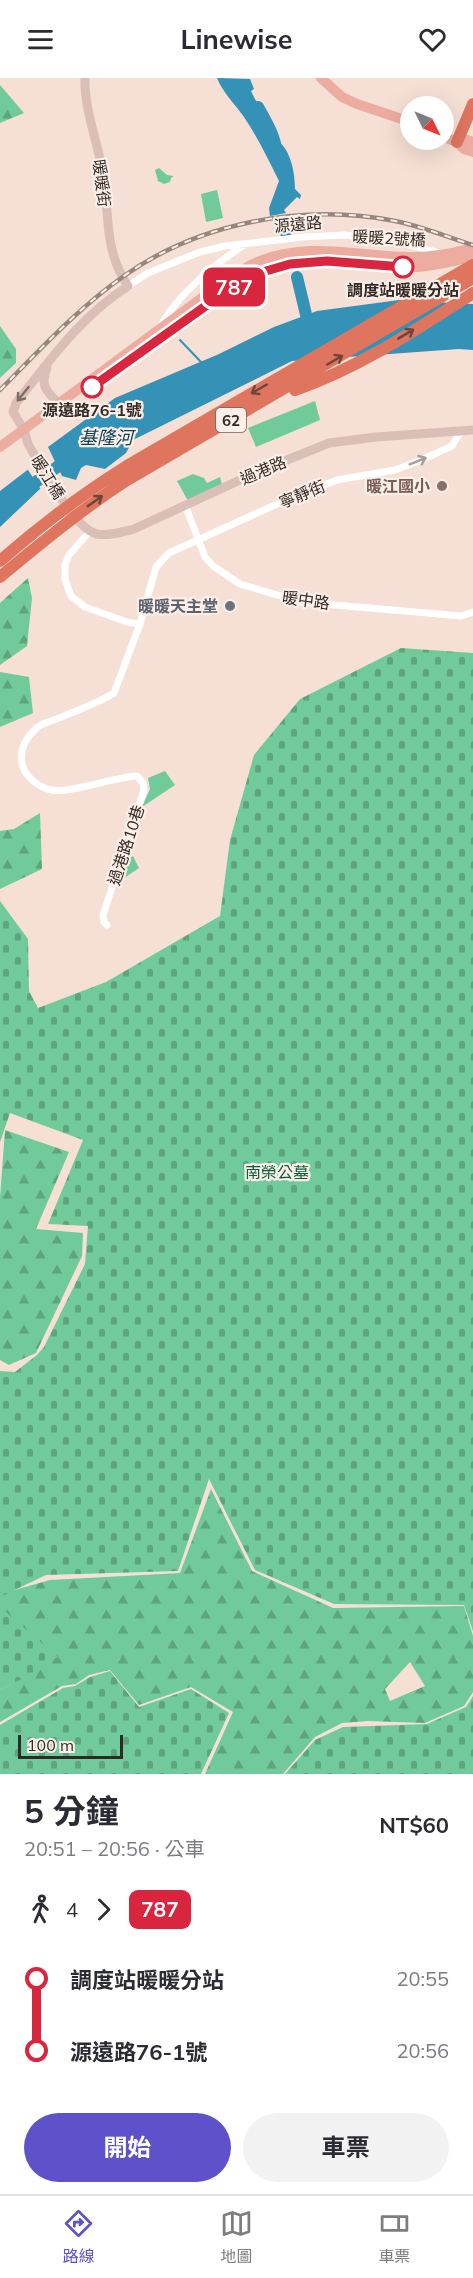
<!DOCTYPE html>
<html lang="zh-TW">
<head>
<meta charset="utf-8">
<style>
  :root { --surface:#fff; --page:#f2f2f3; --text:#2b2b33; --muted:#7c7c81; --line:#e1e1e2; --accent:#5e51ca }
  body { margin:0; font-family:Mulish,"Noto Sans TC",sans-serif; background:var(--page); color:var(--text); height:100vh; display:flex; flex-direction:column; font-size:22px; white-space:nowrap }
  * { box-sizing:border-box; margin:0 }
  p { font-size:20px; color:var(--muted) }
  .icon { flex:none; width:33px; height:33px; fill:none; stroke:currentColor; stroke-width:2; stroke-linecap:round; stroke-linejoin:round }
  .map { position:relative; height:1696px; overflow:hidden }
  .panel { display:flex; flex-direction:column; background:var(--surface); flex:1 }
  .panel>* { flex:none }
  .badge { padding:0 12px; border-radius:9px; font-size:21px; line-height:39px }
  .needle { width:39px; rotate:133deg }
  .tools { position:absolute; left:400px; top:18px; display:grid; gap:12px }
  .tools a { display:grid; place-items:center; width:54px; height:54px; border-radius:50%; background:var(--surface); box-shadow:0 6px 24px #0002; font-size:30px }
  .scale { position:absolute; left:18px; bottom:15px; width:105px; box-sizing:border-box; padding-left:6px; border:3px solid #322925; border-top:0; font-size:16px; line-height:21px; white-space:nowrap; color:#322925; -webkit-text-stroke:4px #fcefe8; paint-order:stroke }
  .map>.badge { position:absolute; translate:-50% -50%; box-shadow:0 0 0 3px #fff }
  .legs { display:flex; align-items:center; gap:9px; height:66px; padding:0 24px; font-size:20px }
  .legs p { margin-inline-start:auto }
  .head { display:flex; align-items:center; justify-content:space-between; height:102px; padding:0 24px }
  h1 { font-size:33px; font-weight:700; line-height:45px }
  .button { display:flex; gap:12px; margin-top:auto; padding:12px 24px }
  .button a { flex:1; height:69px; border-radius:36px; background:var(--accent); color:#fff; font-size:24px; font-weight:700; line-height:69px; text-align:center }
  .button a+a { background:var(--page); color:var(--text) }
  ul { padding:0 24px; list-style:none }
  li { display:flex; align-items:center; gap:21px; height:72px; font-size:22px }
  li i { display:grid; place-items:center; width:9px; height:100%; margin:0 8px; background:currentColor }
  li i::after { content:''; width:15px; height:15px; margin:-8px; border:4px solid; border-radius:50%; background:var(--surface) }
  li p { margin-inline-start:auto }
  li:first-child i { background:linear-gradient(#0000 50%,currentColor 0) }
  li:last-child i { background:linear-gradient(currentColor 50%,#0000 0) }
  header { display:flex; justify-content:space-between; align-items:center; height:78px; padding:0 24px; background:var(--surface); font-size:27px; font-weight:700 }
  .tab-bar { display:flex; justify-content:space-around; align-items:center; height:84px; border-top:2px solid var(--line); background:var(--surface); font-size:16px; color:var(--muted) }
  .tab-bar a { display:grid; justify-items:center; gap:3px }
  .tab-bar .current { color:var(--accent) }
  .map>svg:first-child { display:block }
  .forest { fill:url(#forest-firs); fill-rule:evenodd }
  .cemetery { fill:url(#cemetery-stones) }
  .green { fill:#71ca9c }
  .water { fill:#3392b6 }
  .pier { fill:#f6dfd4 }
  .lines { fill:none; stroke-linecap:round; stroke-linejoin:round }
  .stream { stroke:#3392b6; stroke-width:2 }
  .river { stroke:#3392b6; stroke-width:12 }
  .street { stroke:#fff; stroke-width:7 }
  .secondary { stroke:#dabeb8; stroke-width:9 }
  .primary { stroke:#ecac9f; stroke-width:10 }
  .highway { stroke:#df755f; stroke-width:12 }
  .rail-casing { stroke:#96867e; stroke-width:4.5 }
  .rail { stroke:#fcefe8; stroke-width:2; stroke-dasharray:7; stroke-linecap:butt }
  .oneway { stroke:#6f4439 }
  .oneway2 { stroke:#7e6c67 }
  .oneway3 { stroke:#a39f9d }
  .line-1-casing { stroke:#fff; stroke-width:14 }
  .line-1 { stroke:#d7263d; stroke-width:9 }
  .stop-1-dot { fill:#fff; stroke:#d7263d; stroke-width:3 }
  .education-dot { fill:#8d6e63; stroke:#fcefe8; stroke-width:2 }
  .worship-dot { fill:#6b7280; stroke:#fcefe8; stroke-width:2 }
  .labels { text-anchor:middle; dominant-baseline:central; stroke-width:4.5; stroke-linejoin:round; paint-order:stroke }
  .shield { fill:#fcefe8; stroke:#6f6460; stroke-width:1.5 }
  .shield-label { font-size:15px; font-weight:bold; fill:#322925 }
  .street-label { font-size:16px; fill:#322925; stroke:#fcefe8 }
  .stop-label { font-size:16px; font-weight:bold; fill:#322925; stroke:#fcefe8 }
  .education-label { font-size:16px; font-weight:bold; fill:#785e54; stroke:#fcefe8; text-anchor:end }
  .worship-label { font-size:16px; font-weight:bold; fill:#5b616d; stroke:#fcefe8; text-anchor:end }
  .park-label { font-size:16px; fill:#065e3c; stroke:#fcefe8 }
  .water-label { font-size:18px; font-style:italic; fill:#0b4255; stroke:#fcefe8 }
</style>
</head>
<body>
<header><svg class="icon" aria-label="menu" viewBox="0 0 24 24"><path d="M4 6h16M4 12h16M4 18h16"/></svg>Linewise<svg class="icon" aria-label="heart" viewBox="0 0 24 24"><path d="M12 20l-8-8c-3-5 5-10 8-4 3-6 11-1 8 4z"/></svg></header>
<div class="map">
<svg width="473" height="1696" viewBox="0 0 473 1696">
  <defs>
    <pattern id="forest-firs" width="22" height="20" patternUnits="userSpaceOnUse" patternTransform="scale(1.5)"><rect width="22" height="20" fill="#71ca9c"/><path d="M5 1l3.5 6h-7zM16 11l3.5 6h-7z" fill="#5da47f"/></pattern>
    <pattern id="cemetery-stones" width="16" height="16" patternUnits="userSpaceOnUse" patternTransform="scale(1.5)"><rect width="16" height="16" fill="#71ca9c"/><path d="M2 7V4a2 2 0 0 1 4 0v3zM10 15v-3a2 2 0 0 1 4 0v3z" fill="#5da47f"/></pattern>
  </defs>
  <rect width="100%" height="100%" fill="#f6dfd4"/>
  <path class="forest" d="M0,7L24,35L0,45Z
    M0,248L16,271V285L0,300Z
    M28,500L32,520L27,568L0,587V525Z
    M0,594L29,599L33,635L0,649Z
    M40,735L42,791L0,811V753L14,751Z
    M5,1052L69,1074L36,1151L83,1155L82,1178L36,1275L9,1287L0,1282V1120Z
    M211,1411L252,1493L333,1530L464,1528L473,1558V1614L464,1628L425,1645L368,1643L342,1645L315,1659L283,1696H205L233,1634L191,1609L139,1627L110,1592L89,1597L76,1606L62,1608L0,1644V1612L47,1587L0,1554V1516L50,1502L180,1495ZM410,1584L425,1608L390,1623L385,1611Z"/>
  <path class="cemetery" d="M401,570L473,575V1553L464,1527L334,1526L255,1492L209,1401L178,1493L46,1497L0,1519V1293L15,1294L37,1277L44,1269L85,1186L88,1148L48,1146L83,1062L10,1035L0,1064V823L28,861L29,913L38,930L106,904L220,838L230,762L254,677L300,621Z
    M0,1529L58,1579L47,1585V1588L0,1612Z
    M110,1593L139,1629L191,1611L229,1635L201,1696H0V1647L63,1610L75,1608L90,1599Z
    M473,1618V1696H285L315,1662L343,1649L427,1646L466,1629Z"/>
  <path class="green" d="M159,90L167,97L174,98L171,100L170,104L164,106L158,103L155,92Z
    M217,112L223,140L206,144L201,116Z
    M315,323L320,342L256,369L248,350Z
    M193,396L204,400L207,405L220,399L222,407L188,423L177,403Z
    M165,693L175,707L142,729L150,711L148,700Z
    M133,778L139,790L121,802L126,782Z"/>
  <path class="water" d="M217,0L250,1L254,11L251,13L275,61C291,70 295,95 295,111L301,117L300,121L297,119L284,132L286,135L270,138L269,130L279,103C268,81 258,60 244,39C235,26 223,15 217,0Z
    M399,222L473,226V272L459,271L292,283L133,362L126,375L105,391L86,387L81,390L76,402L62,398L48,369L115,320L219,276L274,249L317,233Z
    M30,390L41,410L0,449V413Z"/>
  <path class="pier" d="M29,387L33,388L44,409L42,413L26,389Z"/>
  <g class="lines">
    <path class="stream" d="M180,262L201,284"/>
    <path class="river" d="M258,29C267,45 275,58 277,76
      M285,149L286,155
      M297,199L309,249
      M0,429L70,380"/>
    <path class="street" d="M128,208L148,195L200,174L225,168L303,159L344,157L388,161L439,175
      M161,248C177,217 215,186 244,167
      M185,427L205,479L213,488L240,506L301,524L461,538L473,534
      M90,453L69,477L65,487V501L71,518L85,529L127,544L140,546L114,615C97,626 77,632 59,640C52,643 43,645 38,649C27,658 19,671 22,685C24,698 38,709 51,712C69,716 114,699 137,698L143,705L144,712L103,837L104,844L107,847
      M38,460L61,440
      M140,546L156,489L169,475L286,422L337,402L395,392L419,383L452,368L461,353"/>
    <path class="secondary" d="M85,0C84,32 98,64 103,96C110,136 103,171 128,208C79,240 52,280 16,325L13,334L24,352L28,366C41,387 74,451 97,456C109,458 122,454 134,451L255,395L329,365L376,359L473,352
      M47,290C38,312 51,315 63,331"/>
    <path class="primary" d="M321,0L342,19L357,26L411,44
      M444,59L457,64L464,71L473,74
      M457,64L467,62L473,64
      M162,258C214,220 260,184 327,183C354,182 382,189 410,189C431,189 452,184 473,178
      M0,369L218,208C230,200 243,190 257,184C309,163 356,178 409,179C431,180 452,175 473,170"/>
    <path class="highway" d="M457,64L473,26
      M295,312C359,290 417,251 473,215
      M0,483C40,448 82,416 127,388L473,187
      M0,499C41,465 82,431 127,402L473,200"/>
    <g class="rail-casing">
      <path id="rail" d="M0,312C40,272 78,230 124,198C200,144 304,125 395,143C421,148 447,159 473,167"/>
    </g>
    <use href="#rail" class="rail"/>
  </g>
  <defs><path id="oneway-shaft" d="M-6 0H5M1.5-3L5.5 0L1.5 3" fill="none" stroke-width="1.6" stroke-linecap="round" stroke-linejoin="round" transform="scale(1.5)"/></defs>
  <g class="oneway">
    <use href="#oneway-shaft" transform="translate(406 256) rotate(-31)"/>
    <use href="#oneway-shaft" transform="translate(335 282) rotate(-30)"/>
    <use href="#oneway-shaft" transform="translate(259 311) rotate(150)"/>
    <use href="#oneway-shaft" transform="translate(95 423) rotate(-35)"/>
  </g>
  <use class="oneway2" href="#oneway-shaft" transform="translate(23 316) rotate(129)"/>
  <use class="oneway3" href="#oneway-shaft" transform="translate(418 383) rotate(-22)"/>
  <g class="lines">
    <g class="line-1-casing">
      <path id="line-1" d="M92,309L221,217L266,193L290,186L327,183L403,189"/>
    </g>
    <use href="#line-1" class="line-1"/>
  </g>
  <g class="stop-1-dot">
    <circle cx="403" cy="189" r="10"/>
    <circle cx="92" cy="309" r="10"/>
  </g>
  <circle class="education-dot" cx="442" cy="408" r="6"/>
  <circle class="worship-dot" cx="230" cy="528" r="6"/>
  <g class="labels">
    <rect class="shield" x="216" y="330" width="30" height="24" rx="4.5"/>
    <g class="shield-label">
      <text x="231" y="342">62</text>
    </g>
    <g class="street-label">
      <text transform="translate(102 105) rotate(83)">暖暖街</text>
      <text transform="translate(298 146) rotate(-5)">源遠路</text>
      <text transform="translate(389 160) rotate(3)">暖暖2號橋</text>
      <text transform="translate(263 392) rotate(-23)">過港路</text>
      <text transform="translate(48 399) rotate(58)">暖江橋</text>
      <text transform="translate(302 416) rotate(-22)">寧靜街</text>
      <text transform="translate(306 522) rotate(8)">暖中路</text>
      <text transform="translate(126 767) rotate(-72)">過港路10巷</text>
    </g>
    <g class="stop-label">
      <text x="403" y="212">調度站暖暖分站</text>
      <text x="92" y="332">源遠路76-1號</text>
    </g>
    <g class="education-label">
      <text x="430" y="408">暖江國小</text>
    </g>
    <g class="worship-label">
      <text x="218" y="528">暖暖天主堂</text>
    </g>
    <g class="park-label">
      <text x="277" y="1094">南榮公墓</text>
    </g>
    <g class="water-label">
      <text x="106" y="359">基隆河</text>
    </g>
  </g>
</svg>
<div class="tools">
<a><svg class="needle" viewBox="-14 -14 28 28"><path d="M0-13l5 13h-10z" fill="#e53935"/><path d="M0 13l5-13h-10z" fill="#7c7c81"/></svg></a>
</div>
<div class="scale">100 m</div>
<b class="badge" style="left:234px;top:209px;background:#d7263d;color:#fff">787</b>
</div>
<section class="panel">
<div class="head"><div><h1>5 分鐘</h1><p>20:51 – 20:56 · 公車</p></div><b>NT$60</b></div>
<div class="legs"><svg class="icon" aria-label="walk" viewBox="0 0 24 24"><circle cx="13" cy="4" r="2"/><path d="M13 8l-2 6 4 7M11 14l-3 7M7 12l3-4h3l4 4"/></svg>4<svg class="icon" aria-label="forward" viewBox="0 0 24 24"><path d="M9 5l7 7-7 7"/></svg><b class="badge" style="background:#d7263d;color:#fff">787</b></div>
<ul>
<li><i style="color:#d7263d"></i><b>調度站暖暖分站</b><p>20:55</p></li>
<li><i style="color:#d7263d"></i><b>源遠路76-1號</b><p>20:56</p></li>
</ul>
<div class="button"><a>開始</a><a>車票</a></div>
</section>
<nav class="tab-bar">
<a class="current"><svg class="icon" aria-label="directions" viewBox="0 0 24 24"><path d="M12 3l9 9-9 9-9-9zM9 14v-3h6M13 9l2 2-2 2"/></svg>路線</a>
<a><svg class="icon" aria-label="map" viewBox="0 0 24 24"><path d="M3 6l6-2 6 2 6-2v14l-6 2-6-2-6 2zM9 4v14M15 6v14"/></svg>地圖</a>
<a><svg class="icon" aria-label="tickets" viewBox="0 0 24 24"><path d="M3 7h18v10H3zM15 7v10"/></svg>車票</a>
</nav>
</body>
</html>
